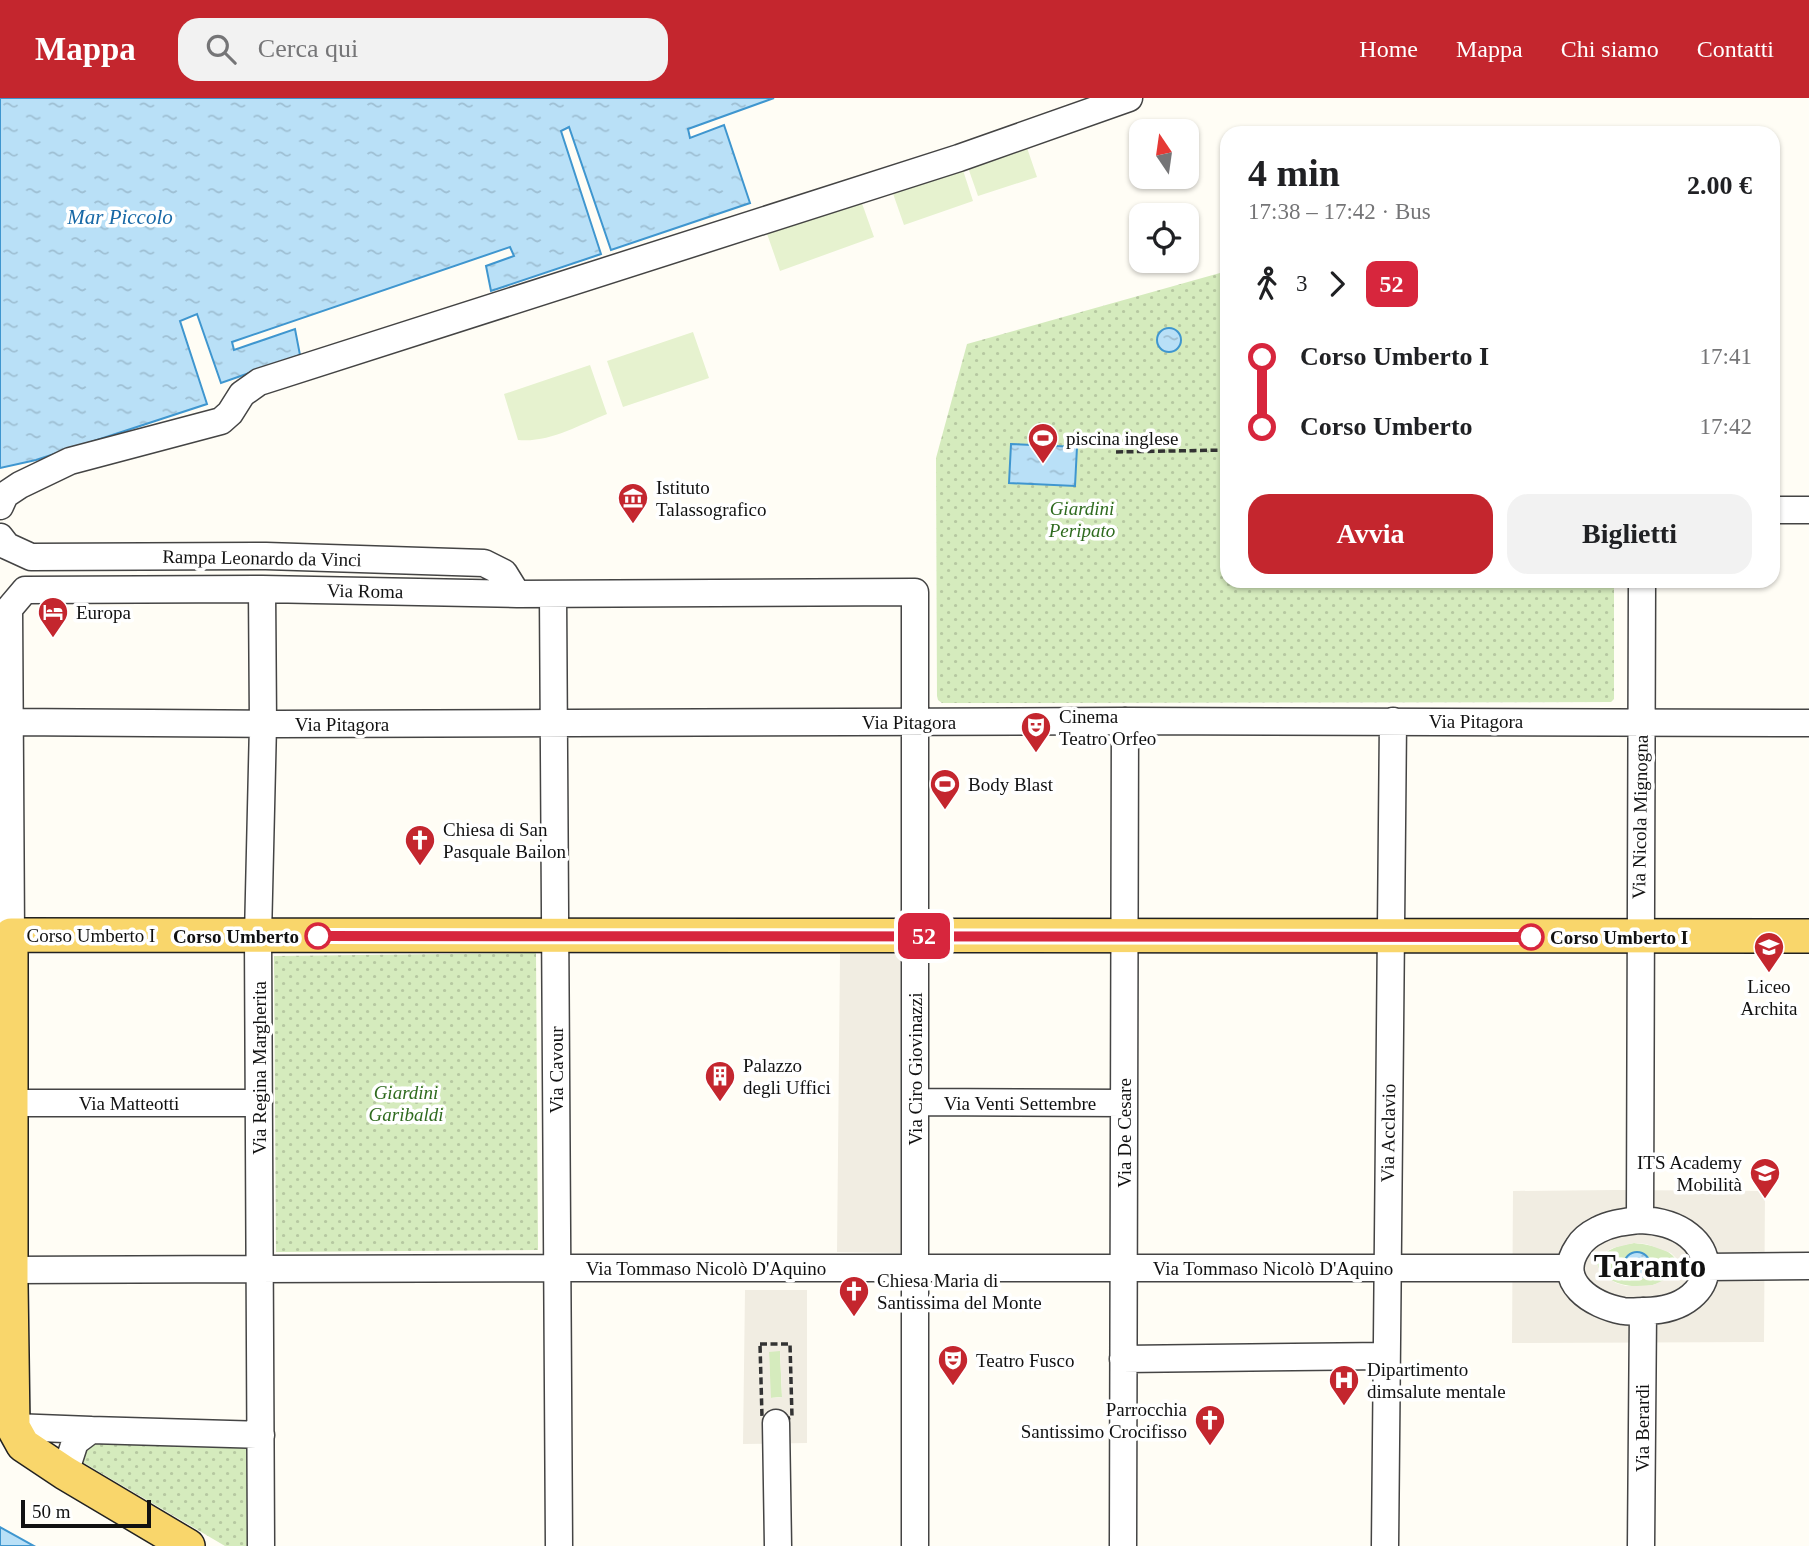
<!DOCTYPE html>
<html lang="it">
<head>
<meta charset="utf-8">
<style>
  :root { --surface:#fff; --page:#f2f2f2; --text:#202124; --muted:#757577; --accent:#c4262e }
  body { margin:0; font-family:Georgia,serif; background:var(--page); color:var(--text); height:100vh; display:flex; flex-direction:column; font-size:26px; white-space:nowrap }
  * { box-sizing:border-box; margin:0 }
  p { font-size:23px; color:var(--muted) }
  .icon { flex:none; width:38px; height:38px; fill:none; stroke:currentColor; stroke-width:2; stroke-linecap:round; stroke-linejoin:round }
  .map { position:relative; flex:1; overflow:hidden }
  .details { position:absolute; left:1220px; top:28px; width:560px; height:462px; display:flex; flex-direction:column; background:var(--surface); border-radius:21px; box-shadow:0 2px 5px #0004 }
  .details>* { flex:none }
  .badge { padding:0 14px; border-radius:10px; font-size:24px; line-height:46px }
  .needle { width:46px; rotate:347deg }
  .buttons { position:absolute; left:1129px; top:21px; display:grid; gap:14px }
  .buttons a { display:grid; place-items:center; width:70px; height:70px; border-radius:14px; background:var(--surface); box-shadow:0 2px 5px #0004; font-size:35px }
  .scale { position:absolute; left:21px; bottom:18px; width:130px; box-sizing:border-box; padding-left:7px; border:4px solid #111; border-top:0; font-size:19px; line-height:24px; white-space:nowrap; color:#111; -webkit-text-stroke:5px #fff; paint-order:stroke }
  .map>.badge { position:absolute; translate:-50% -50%; box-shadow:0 0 0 4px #fff }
  .legs { display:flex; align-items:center; gap:10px; height:77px; padding:0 28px; font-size:23px }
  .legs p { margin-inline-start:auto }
  .overview { display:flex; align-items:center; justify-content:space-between; height:119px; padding:0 28px }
  h1 { font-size:38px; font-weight:800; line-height:52px }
  .button { display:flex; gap:14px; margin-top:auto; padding:14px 28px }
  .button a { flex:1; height:80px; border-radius:21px; background:var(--accent); color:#fff; font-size:28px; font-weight:800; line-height:80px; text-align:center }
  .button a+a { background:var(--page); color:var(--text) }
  ul { padding:0 28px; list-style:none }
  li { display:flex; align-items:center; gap:24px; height:70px; font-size:26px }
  li i { display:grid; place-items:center; width:10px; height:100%; margin:0 9px; background:currentColor }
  li i::after { content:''; width:18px; height:18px; margin:-9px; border:5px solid; border-radius:50%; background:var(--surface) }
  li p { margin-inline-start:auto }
  li:first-child i { background:linear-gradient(#0000 50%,currentColor 0) }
  li:last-child i { background:linear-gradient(currentColor 50%,#0000 0) }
  header { display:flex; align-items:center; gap:42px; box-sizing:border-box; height:98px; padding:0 35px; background:var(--accent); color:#fff }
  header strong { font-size:33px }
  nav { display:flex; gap:38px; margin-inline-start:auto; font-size:24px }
  .search { width:490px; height:63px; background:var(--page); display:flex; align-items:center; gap:18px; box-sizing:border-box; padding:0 24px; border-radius:21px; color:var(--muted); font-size:26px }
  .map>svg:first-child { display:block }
  .grass { fill:#d5ebbd }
  .park { fill:url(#park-dots) }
  .pitch { fill:#e6f2cf }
  .plaza { fill:#f1ede2; fill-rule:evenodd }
  .water { fill:url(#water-ripples); stroke:#3f96cf; stroke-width:2 }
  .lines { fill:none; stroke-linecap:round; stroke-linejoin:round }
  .minor-casing { stroke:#444; stroke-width:29 }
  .major-casing { stroke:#222; stroke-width:36 }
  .path { stroke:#333; stroke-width:3.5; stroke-dasharray:7 3.5; stroke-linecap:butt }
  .minor { stroke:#fff; stroke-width:26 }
  .major { stroke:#f9d66b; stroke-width:33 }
  .line-1-casing { stroke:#fff; stroke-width:16 }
  .line-1 { stroke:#d7263d; stroke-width:10 }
  .stop-1-dot { fill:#fff; stroke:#d7263d; stroke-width:3.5 }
  .labels { text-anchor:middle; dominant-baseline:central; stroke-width:7; stroke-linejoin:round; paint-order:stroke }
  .poi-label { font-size:19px; fill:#111; stroke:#fff; text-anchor:start }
  .park-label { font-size:19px; font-style:italic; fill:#2f6b1f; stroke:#fff }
  .street-label { font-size:19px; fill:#111; stroke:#fff }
  .stop-label { font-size:19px; font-weight:bold; fill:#111; stroke:#fff; text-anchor:end }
  .water-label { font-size:21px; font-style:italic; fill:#1768a6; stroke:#fff }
  .town-label { font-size:33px; font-weight:bold; fill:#111; stroke:#fff }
</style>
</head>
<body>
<header>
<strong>Mappa</strong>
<div class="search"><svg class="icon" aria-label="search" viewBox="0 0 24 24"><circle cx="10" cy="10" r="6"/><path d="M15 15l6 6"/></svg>Cerca qui</div>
<nav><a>Home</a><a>Mappa</a><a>Chi siamo</a><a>Contatti</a></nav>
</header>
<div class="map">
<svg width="1809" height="1448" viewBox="0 0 1809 1448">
  <defs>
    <pattern id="park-dots" width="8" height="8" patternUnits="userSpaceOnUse" patternTransform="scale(1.75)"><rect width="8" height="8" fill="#d5ebbd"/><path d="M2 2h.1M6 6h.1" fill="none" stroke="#b6c8a1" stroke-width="1.8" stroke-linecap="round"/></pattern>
    <pattern id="water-ripples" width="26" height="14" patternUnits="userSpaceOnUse" patternTransform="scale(1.75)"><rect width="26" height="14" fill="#b9e0f7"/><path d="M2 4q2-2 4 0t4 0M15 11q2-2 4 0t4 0" fill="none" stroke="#9ebfd3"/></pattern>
  </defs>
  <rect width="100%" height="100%" fill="#fffdf5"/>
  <path class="grass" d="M1634,1145C1651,1147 1675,1150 1679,1169C1664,1195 1620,1193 1600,1175L1597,1166C1603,1151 1620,1147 1634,1145Z
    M769,1253H780L782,1299L770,1300Z"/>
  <path class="park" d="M1227,173V483H1614V601L1611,604L942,605L938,602L937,598L936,360L967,246Z
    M536,855L538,1152L276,1154L274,858Z
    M75,1344L248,1348L250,1448H225L84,1365L70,1356Z"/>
  <path class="pitch" d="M1024,41L1037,79L978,98L965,61Z
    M960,63L973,103L904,127L890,87Z
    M859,97L874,139L780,173L765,130Z
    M693,234L709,280L623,309L607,263Z
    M590,267L607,316C579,327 549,345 518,342L504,296Z"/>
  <path class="plaza" d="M900,855L902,1155L837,1154L840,856Z
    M1615,1092L1765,1093L1764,1244L1512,1245L1513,1093ZM1634,1145L1646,1146L1671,1155L1677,1161L1679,1169L1675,1177L1653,1187L1637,1188H1626L1616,1185L1600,1175L1597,1166L1602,1156L1613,1150Z
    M745,1192H807V1345L743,1346ZM780,1253L782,1299L771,1300L769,1254Z"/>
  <path class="water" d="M0,0H774L688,31L690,40L724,27L750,105L611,152L569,29L561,33L601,156L491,193L486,168L514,158L510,149L232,244L234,252L295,231L300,257L221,285L197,216L180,223L207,306L36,362L0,370Z
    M1157 242a12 12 0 1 1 24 0a12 12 0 1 1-24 0Z
    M1011,346L1077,349L1075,388L1009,385Z
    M1624 1167a13 13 0 1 1 26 0a13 13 0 1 1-26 0Z
    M0,1429L34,1448H0Z"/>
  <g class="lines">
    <g class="minor-casing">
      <path id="minor" d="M0,408L5,397L20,387L70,363L221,323L230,315L242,296L259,284L959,60L1129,0
        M1773,412H1809
        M0,439L7,448L31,459L266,458L484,465L504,475L517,496
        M553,496L559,1448
        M9,624L278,626L1125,623L1809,625
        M11,837L9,511L25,492L262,491L517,496L915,494V1448
        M915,1004L1124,1005
        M11,1005H259
        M1640,1122L1642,483
        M1640,1122C1726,1125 1727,1212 1645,1213C1638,1213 1630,1214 1623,1213C1592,1207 1554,1184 1578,1149C1582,1142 1590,1136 1598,1132C1611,1125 1625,1124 1640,1122Z
        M1706,1169L1809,1168
        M11,1172L557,1170H1569
        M1123,1261L1386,1258
        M776,1325L778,1448
        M13,1329L91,1332
        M65,1375L75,1344L91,1332L261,1337
        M261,1448L258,838L263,626L262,491
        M1123,1448L1125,623
        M1385,1448L1393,623
        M1641,1448L1643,1213"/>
    </g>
    <g class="major-casing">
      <path id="major" d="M188,1448L65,1375L23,1347L13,1329L11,1186V837L1809,838"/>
    </g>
    <path class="path" d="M1116,354L1227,352
      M760,1246H790L792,1319L776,1325L762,1319Z"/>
    <use href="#minor" class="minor"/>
    <use href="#major" class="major"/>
  </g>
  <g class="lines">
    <g class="line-1-casing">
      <path id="line-1" d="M318,838L1531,839"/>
    </g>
    <use href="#line-1" class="line-1"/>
  </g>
  <defs>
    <g id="stadium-pin" transform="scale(1.575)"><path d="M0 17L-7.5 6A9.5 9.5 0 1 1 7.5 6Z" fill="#c4262e" stroke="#fff"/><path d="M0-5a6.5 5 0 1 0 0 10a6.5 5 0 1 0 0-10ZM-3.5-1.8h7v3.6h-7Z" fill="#fff"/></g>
    <g id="museum-pin" transform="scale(1.575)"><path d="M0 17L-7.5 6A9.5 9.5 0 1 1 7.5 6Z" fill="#c4262e" stroke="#fff"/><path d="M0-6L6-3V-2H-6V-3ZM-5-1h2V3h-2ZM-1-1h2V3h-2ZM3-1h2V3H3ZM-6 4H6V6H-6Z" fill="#fff"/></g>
    <g id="hotel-pin" transform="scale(1.575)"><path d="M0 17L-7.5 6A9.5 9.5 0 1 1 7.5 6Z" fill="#c4262e" stroke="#fff"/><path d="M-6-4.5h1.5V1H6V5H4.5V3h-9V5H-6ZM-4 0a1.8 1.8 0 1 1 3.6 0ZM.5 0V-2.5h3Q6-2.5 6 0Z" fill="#fff"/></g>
    <g id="theatre-pin" transform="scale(1.575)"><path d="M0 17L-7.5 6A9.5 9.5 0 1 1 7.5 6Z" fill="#c4262e" stroke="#fff"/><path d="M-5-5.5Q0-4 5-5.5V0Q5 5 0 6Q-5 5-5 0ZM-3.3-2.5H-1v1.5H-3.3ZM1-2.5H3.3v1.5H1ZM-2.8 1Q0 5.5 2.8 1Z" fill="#fff"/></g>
    <g id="church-pin" transform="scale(1.575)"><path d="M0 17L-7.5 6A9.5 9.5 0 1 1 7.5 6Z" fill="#c4262e" stroke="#fff"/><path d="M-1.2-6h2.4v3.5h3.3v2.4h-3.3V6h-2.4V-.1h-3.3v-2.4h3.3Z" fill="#fff"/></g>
    <g id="school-pin" transform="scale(1.575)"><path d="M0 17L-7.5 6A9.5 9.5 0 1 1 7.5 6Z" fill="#c4262e" stroke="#fff"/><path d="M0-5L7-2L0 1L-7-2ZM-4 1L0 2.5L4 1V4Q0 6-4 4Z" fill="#fff"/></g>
    <g id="building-pin" transform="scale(1.575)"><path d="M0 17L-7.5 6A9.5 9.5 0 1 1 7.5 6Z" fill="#c4262e" stroke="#fff"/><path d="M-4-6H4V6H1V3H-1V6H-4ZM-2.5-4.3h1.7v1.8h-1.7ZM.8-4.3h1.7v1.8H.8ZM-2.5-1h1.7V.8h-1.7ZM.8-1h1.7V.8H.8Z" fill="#fff"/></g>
    <g id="university-pin" transform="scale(1.575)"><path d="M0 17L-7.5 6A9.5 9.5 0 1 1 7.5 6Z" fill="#c4262e" stroke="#fff"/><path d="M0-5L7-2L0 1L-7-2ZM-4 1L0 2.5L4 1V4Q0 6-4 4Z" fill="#fff"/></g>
    <g id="hospital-pin" transform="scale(1.575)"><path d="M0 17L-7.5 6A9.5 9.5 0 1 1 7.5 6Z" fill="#c4262e" stroke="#fff"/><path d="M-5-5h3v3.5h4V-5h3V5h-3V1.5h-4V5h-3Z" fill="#fff"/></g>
  </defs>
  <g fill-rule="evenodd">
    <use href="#stadium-pin" x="1043" y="340"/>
    <use href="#museum-pin" x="633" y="400"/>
    <use href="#hotel-pin" x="53" y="514"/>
    <use href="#theatre-pin" x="1036" y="629"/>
    <use href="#stadium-pin" x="945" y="686"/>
    <use href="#church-pin" x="420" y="742"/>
    <use href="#school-pin" x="1769" y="849"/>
    <use href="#building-pin" x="720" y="978"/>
    <use href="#university-pin" x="1765" y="1075"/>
    <use href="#church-pin" x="854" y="1193"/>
    <use href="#theatre-pin" x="953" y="1262"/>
    <use href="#hospital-pin" x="1344" y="1282"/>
    <use href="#church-pin" x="1210" y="1322"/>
  </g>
  <g class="stop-1-dot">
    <circle cx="318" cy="838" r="12"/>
    <circle cx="1531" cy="839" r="12"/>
  </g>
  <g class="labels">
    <g class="poi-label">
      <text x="1066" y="340">piscina inglese</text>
      <text x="656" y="389">Istituto<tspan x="656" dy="22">Talassografico</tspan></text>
      <text x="76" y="514">Europa</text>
      <text x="1059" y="618">Cinema<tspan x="1059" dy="22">Teatro Orfeo</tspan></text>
      <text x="968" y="686">Body Blast</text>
      <text x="443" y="731">Chiesa di San<tspan x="443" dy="22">Pasquale Bailon</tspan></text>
      <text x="1769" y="888" text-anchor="middle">Liceo<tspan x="1769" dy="22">Archita</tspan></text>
      <text x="743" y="967">Palazzo<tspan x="743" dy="22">degli Uffici</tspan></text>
      <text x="1742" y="1064" text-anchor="end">ITS Academy<tspan x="1742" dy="22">Mobilità</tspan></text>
      <text x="877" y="1182">Chiesa Maria di<tspan x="877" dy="22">Santissima del Monte</tspan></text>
      <text x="976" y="1262">Teatro Fusco</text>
      <text x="1367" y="1271">Dipartimento<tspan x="1367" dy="22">dimsalute mentale</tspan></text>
      <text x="1187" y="1311" text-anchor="end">Parrocchia<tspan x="1187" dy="22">Santissimo Crocifisso</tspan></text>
    </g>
    <g class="park-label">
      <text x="1082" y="410">Giardini<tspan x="1082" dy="22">Peripato</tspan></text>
      <text x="406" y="994">Giardini<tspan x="406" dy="22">Garibaldi</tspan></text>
    </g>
    <g class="street-label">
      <text transform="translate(262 460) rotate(1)">Rampa Leonardo da Vinci</text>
      <text transform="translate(365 493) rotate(1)">Via Roma</text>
      <text x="1476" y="623">Via Pitagora</text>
      <text x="909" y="624">Via Pitagora</text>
      <text x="342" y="626">Via Pitagora</text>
      <text transform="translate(1640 719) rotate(-89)">Via Nicola Mignogna</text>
      <text x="91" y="837">Corso Umberto I</text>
      <text transform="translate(259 970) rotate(-90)">Via Regina Margherita</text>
      <text transform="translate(915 971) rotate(-90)">Via Ciro Giovinazzi</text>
      <text transform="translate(556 972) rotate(-90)">Via Cavour</text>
      <text x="129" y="1005">Via Matteotti</text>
      <text x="1020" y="1005">Via Venti Settembre</text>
      <text transform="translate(1124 1035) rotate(-90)">Via De Cesare</text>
      <text transform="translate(1388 1035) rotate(-89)">Via Acclavio</text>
      <text x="706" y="1170">Via Tommaso Nicolò D'Aquino</text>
      <text x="1273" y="1170">Via Tommaso Nicolò D'Aquino</text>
      <text transform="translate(1642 1330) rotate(-90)">Via Berardi</text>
    </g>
    <g class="stop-label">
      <text x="299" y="838">Corso Umberto</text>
      <text x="1550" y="839" text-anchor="start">Corso Umberto I</text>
    </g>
    <g class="water-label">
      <text x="120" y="119">Mar Piccolo</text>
    </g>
    <g class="town-label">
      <text x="1650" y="1168">Taranto</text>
    </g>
  </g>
</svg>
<div class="buttons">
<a><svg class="needle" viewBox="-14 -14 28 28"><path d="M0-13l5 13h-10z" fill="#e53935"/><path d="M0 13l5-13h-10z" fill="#757577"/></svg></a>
<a><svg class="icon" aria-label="locate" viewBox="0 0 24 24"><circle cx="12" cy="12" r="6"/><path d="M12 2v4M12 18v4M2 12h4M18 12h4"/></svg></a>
</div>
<div class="scale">50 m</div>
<b class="badge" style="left:924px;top:838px;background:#d7263d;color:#fff">52</b>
<section class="details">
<div class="overview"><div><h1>4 min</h1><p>17:38 – 17:42 · Bus</p></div><b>2.00 €</b></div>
<div class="legs"><svg class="icon" aria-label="walk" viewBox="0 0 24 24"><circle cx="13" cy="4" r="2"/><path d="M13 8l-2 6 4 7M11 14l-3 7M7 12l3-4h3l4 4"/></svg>3<svg class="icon" aria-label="forward" viewBox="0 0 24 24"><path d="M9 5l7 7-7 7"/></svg><b class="badge" style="background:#d7263d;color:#fff">52</b></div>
<ul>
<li><i style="color:#d7263d"></i><b>Corso Umberto I</b><p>17:41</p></li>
<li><i style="color:#d7263d"></i><b>Corso Umberto</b><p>17:42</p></li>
</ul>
<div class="button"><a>Avvia</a><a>Biglietti</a></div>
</section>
</div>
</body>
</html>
